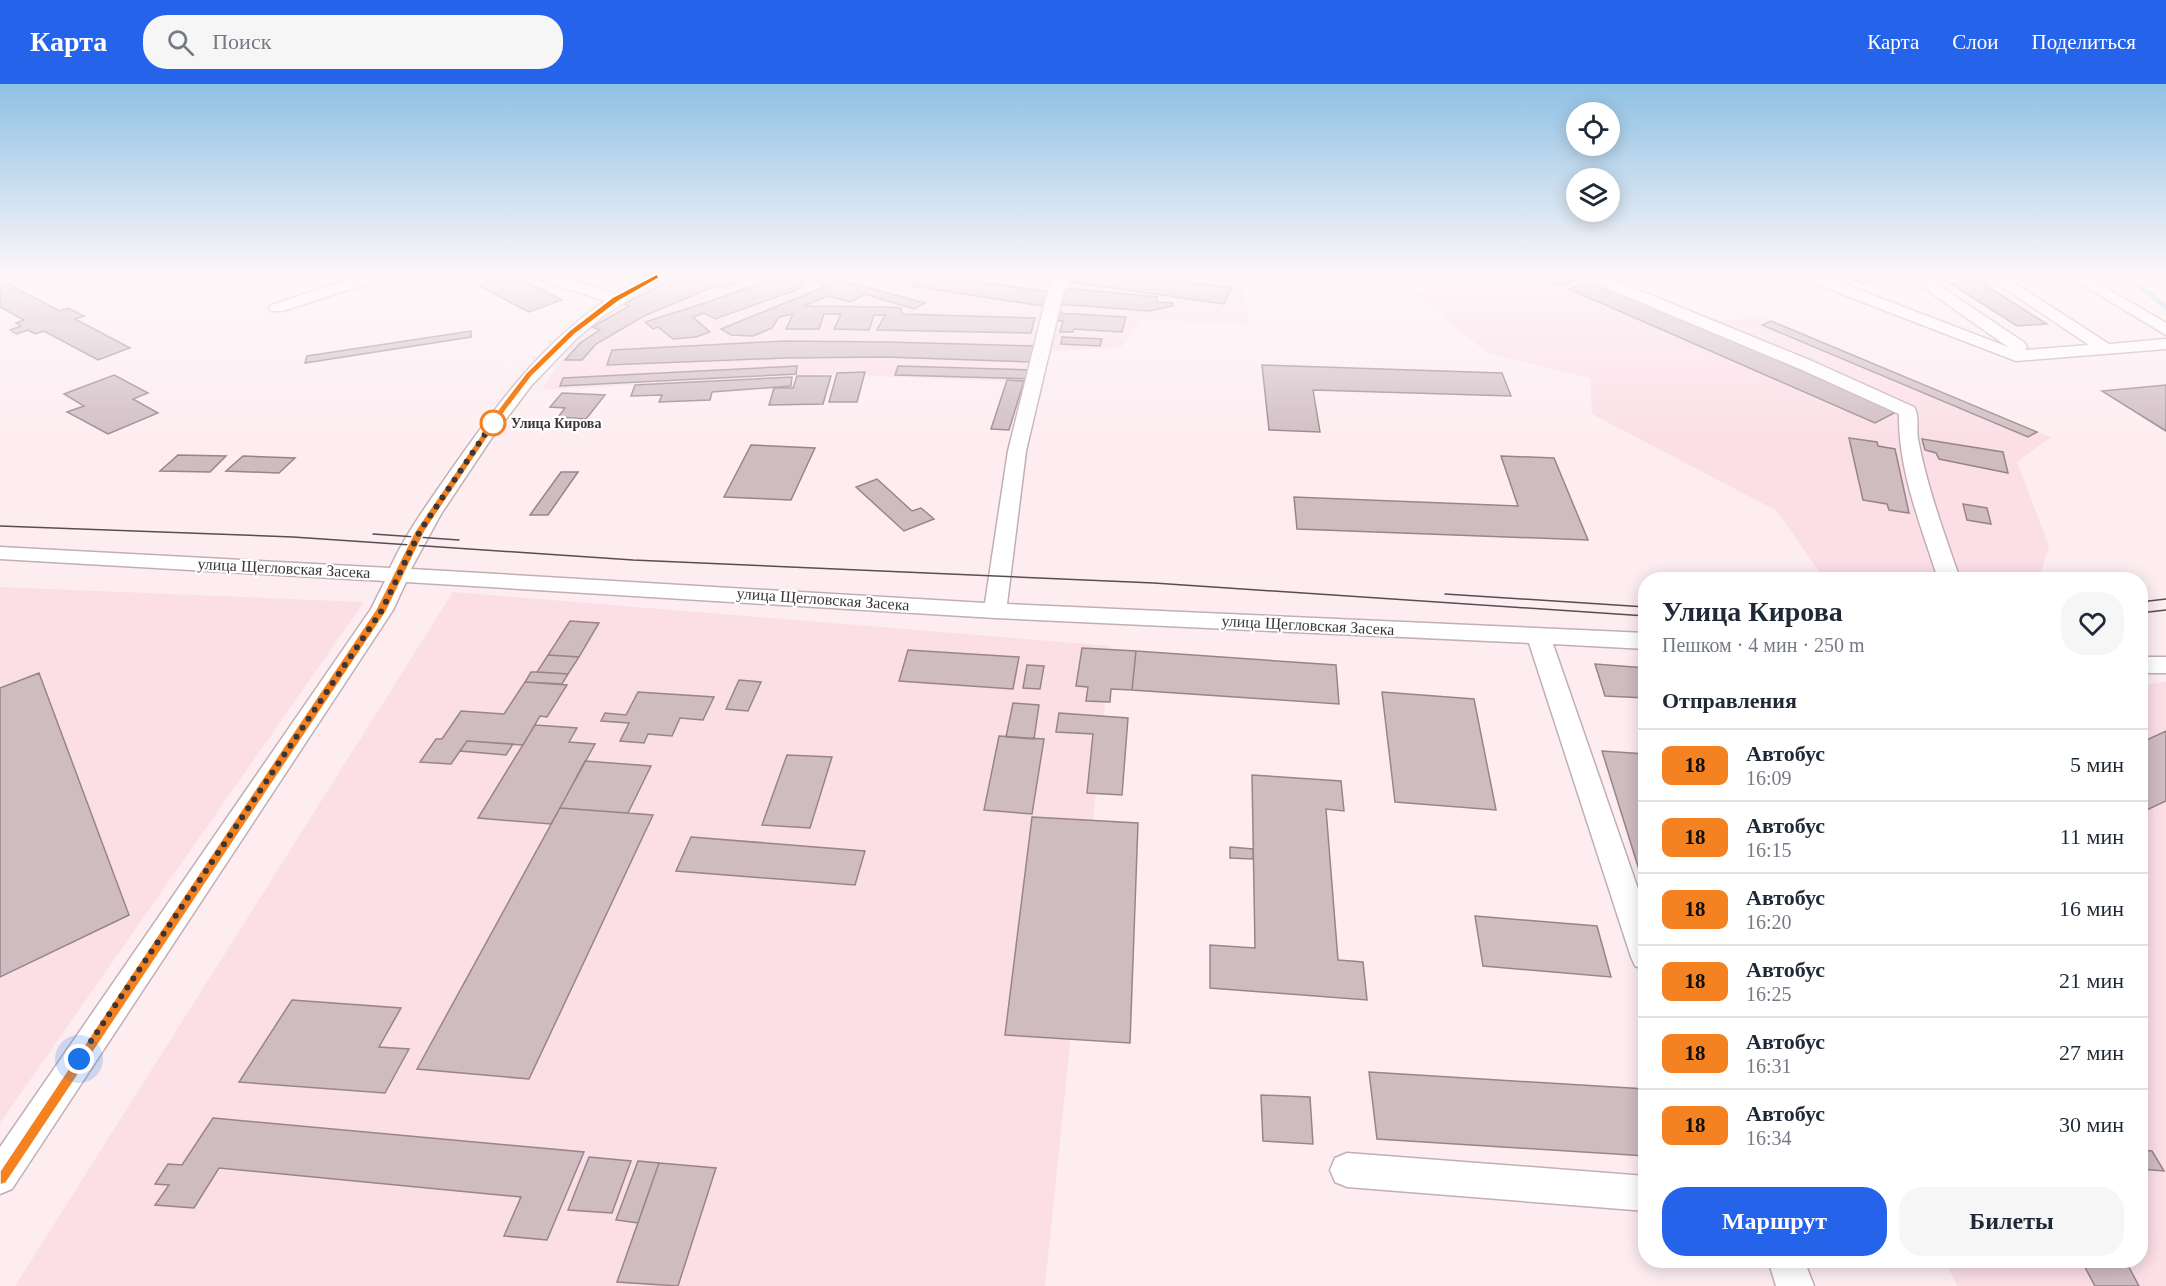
<!DOCTYPE html>
<html lang="ru">
<head>
<meta charset="utf-8">
<style>
  :root { --surface:#fff; --page:#f6f6f7; --text:#1f2937; --muted:#747a83; --line:#e0e1e3; --accent:#2563eb }
  body { margin:0; font-family:"Times New Roman",serif; background:var(--page); color:var(--text); height:100vh; display:flex; flex-direction:column; font-size:22px; white-space:nowrap }
  * { box-sizing:border-box; margin:0 }
  p { font-size:20px; color:var(--muted) }
  .icon { flex:none; width:33px; height:33px; fill:none; stroke:currentColor; stroke-width:2; stroke-linecap:round; stroke-linejoin:round }
  .map { position:relative; flex:1; overflow:hidden }
  .details { position:absolute; left:1638px; top:488px; width:510px; height:696px; display:flex; flex-direction:column; background:var(--surface); border-radius:24px; box-shadow:0 3px 15px #0003 }
  .details>* { flex:none }
  .badge { padding:0 12px; border-radius:9px; font-size:21px; line-height:39px }
  .controls { position:absolute; left:1566px; top:18px; display:grid; gap:12px }
  .controls a { display:grid; place-items:center; width:54px; height:54px; border-radius:50%; background:var(--surface); box-shadow:0 3px 15px #0003; font-size:30px }
  .you { position:absolute; width:30px; height:30px; margin:-15px; border:4px solid #fff; border-radius:50%; background:#1a73e8; box-shadow:0 0 0 9px #1a73e833 }
  .map>.badge { position:absolute; translate:-50% -50%; box-shadow:0 0 0 3px #fff }
  h2 { padding:0 24px; font-size:22px; line-height:54px }
  .round { display:grid; place-items:center; flex:none; width:63px; height:63px; border-radius:24px; background:var(--page) }
  .summary { display:flex; align-items:center; justify-content:space-between; height:102px; padding:0 24px }
  h1 { font-size:28px; font-weight:600; line-height:45px }
  .cta { display:flex; gap:12px; margin-top:auto; padding:12px 24px }
  .cta a { flex:1; height:69px; border-radius:24px; background:var(--accent); color:#fff; font-size:24px; font-weight:600; line-height:69px; text-align:center }
  .cta a+a { background:var(--page); color:var(--text) }
  ul { padding:0; list-style:none }
  li { display:flex; align-items:center; gap:18px; height:72px; padding:0 24px; border-top:2px solid var(--line) }
  li div { flex:1 }
  li b { display:block; font-size:22px }
  li em { font-style:normal }
  li .badge { min-width:66px; font-weight:700; text-align:center }
  header { display:flex; align-items:center; gap:36px; box-sizing:border-box; height:84px; padding:0 30px; background:var(--accent); color:#fff }
  header strong { font-size:28px }
  nav { display:flex; gap:33px; margin-inline-start:auto; font-size:21px }
  .search { width:420px; height:54px; background:var(--page); display:flex; align-items:center; gap:15px; box-sizing:border-box; padding:0 21px; border-radius:24px; color:var(--muted); font-size:22px }
  .map>svg:first-child { display:block }
  .built { fill:#fbdee6 }
  .lines { fill:none; stroke-linecap:round; stroke-linejoin:round }
  .stream { stroke:#abd4df; stroke-width:5 }
  .building { fill:#cfbcc1; stroke:#97858a; stroke-width:1.5 }
  .minor-casing { stroke:#c1afb4; stroke-width:3 }
  .path { stroke:#9a8f92; stroke-width:3; stroke-dasharray:3 3; stroke-linecap:butt }
  .minor { fill:#fff; fill-rule:evenodd }
  .tram { stroke:#564e50; stroke-width:1.5 }
  .line { fill:#f58220; stroke:#fff; stroke-width:1.5 }
  .walk { stroke:#3d3638; stroke-width:6; stroke-dasharray:0 10.8 }
  .stop-dot { fill:#fff; stroke:#f58220; stroke-width:3 }
  .labels { text-anchor:middle; dominant-baseline:central; stroke-width:4.5; stroke-linejoin:round; paint-order:stroke }
  .far-stop-label { font-size:14px; font-weight:bold; fill:#3d3638; stroke:#fff; text-anchor:start }
  .street-label { font-size:16px; fill:#3d3638; stroke:#fff }
</style>
</head>
<body>
<header>
<strong>Карта</strong>
<div class="search"><svg class="icon" aria-label="search" viewBox="0 0 24 24"><circle cx="10" cy="10" r="6"/><path d="M15 15l6 6"/></svg>Поиск</div>
<nav><a>Карта</a><a>Слои</a><a>Поделиться</a></nav>
</header>
<div class="map">
<svg width="2166" height="1202" viewBox="0 0 2166 1202">
  <rect width="100%" height="100%" fill="#fdedf1"/>
  <path class="built" d="M675,192H1243L1248,240L1142,236L1121,263L1046,268L1035,299L829,290L542,306L572,259L624,218Z
    M1463,192H1608L1717,237L1763,234L2051,353L2017,378L2049,462L2039,495H1824L1777,427L1592,330L1590,294L1487,269L1415,209Z
    M0,503L364,518L0,1039Z
    M453,508L1111,562L1045,1202H15Z
    M2166,598V1202H1957L1945,1176H2140V601Z"/>
  <g class="lines">
    <path class="stream" d="M2127,192L2166,223"/>
  </g>
  <path class="building" d="M504,192H515L562,216L529,228L479,202Z
    M678,192H701L691,198L695,199L713,192H752L724,204L718,201L644,232L596,260L582,276H565L580,259L600,246L592,243L629,222L624,220Z
    M771,192H810L796,206L715,235L704,229L693,233L710,248L696,253L673,255L658,243L653,245L645,238L708,218L771,195L769,193Z
    M888,192H941L1050,208L1043,222L912,202L917,198Z
    M1015,192H1055L1052,197Z
    M1068,192H1144L1232,204L1224,220L1064,197Z
    M1195,192H1233L1230,197Z
    M1538,192H1583L1584,193L1560,202Z
    M1844,192H1881L1864,200Z
    M828,193L925,219L914,225L865,210L851,218L828,212L804,222L887,223L901,224L902,230L1035,234L1031,249L877,246L885,231H874L869,246L834,245L841,230H824L819,245H786L793,230L779,233L772,244L753,252L731,251L721,245L817,206L825,202L817,199Z
    M1593,196L1721,251L1896,328L1875,339L1569,205Z
    M1979,197L2047,240L2017,242L1950,199Z
    M6,199L60,227L68,224L84,232L75,235L130,264L98,276L44,247L35,250L28,246L16,250L10,246L21,242L16,239L24,236L0,223V201Z
    M1065,204L1157,213V218L1173,219V222L1148,227L1059,220Z
    M1056,229L1126,233L1122,248L1074,245L1073,248H1060L1063,237L1054,236Z
    M1771,237L2037,348L2028,353L1762,241Z
    M471,247V253L305,279L307,272Z
    M1062,253L1102,255L1100,262L1061,260Z
    M784,257L887,258L1035,262L1031,278L885,273L785,274L607,281L612,266Z
    M1262,281L1502,289L1511,312L1313,306L1320,348L1269,346Z
    M797,282L796,290L560,302L563,294Z
    M898,282L1035,286L1033,295L895,291Z
    M865,288L857,318H829L837,289Z
    M114,291L148,309L133,315L158,329L108,350L67,328L84,322L64,310Z
    M797,292H831L823,320L769,321L774,304H793Z
    M792,293L791,302L712,308L710,316L659,318L662,311L631,312L635,301Z
    M1007,296L1024,297L1009,346L991,345Z
    M2166,301V347L2102,307Z
    M562,309L605,311L586,335L558,333L565,324L550,323Z
    M1849,354L1877,358L1878,362L1895,365L1909,429L1889,426L1887,420L1863,416Z
    M1922,355L2003,368L2008,389L1939,375L1936,369L1925,366Z
    M751,361L815,364L791,416L724,413Z
    M178,371L226,372L210,388L160,387Z
    M243,372L295,374L279,389L226,387Z
    M1501,372L1554,374L1588,456L1297,445L1294,413L1518,422Z
    M561,388H578L548,431H530Z
    M877,395L912,427L921,424L934,435L904,447L856,403Z
    M1963,420L1987,424L1991,440L1967,436Z
    M570,537L599,539L579,573L548,571Z
    M1082,564L1136,567L1132,606L1111,605L1110,618L1086,617L1088,603L1076,602Z
    M908,566L1019,573L1013,605L899,597Z
    M1136,567L1336,581L1339,620L1132,606Z
    M548,571L579,573L568,590L537,588Z
    M1595,580L1646,584V614L1605,612Z
    M1027,581L1044,582L1040,605L1023,604Z
    M531,588H537L568,590L562,600L525,598Z
    M39,589L129,831L0,893V604Z
    M739,596L761,598L748,627L726,625Z
    M525,598L567,601L547,633L540,632L523,661L467,657L451,680L420,678L436,655H442L461,627L504,630Z
    M638,608L714,613L703,636L680,634L672,652L648,650L644,659L620,657L629,639L601,637L605,629L626,631Z
    M1382,608L1474,615L1496,726L1395,718Z
    M1013,619L1039,621L1034,655L1006,653Z
    M1059,629L1128,634L1122,711L1087,709L1093,650L1056,648Z
    M535,641L577,644L569,658L595,660L551,740L478,734Z
    M2166,647V717L2140,729V659Z
    M999,652L1044,655L1032,730L984,726Z
    M467,657L513,660L506,671L460,667Z
    M1602,667L1646,670V808Z
    M787,671L832,673L810,744L762,741Z
    M585,677L651,682L628,729L560,724Z
    M1252,691L1341,697L1344,727L1326,725L1338,876L1363,878L1367,916L1210,904V861L1255,864Z
    M560,724L653,731L529,995L417,985Z
    M1032,733L1138,739L1130,959L1005,951Z
    M691,753L865,767L855,801L676,787Z
    M1230,763L1253,765V775L1230,774Z
    M1475,832L1597,842L1611,893L1483,882Z
    M292,916L401,924L379,963L409,965L385,1009L239,998Z
    M1369,988L1646,1005V1072L1377,1055Z
    M1261,1011L1310,1013L1313,1060L1263,1057Z
    M213,1034L584,1068L547,1156L504,1152L521,1113L219,1084L194,1124L155,1121L169,1101L155,1100L168,1080L182,1081Z
    M2140,1066L2152,1067L2164,1087L2140,1085Z
    M589,1073L631,1077L612,1129L568,1126Z
    M638,1077L659,1079L638,1139L616,1136Z
    M659,1079L716,1084L678,1202L617,1198Z
    M2081,1176H2125L2139,1202H2095Z"/>
  <g class="lines">
    <g class="minor-casing">
      <path id="minor" d="M360,192H383L381,195L283,227H271L269,224L271,221Z
        M535,192H559L615,210L645,192H664L602,233L576,255L531,302L491,355L441,430L411,485L985,519L1008,367L1047,210L1056,192H1071L1063,210L1026,367L1007,520L1646,549V565L1553,560L1646,828V886L1635,882L1631,873L1529,559L995,534L406,498L393,526L12,1105L0,1110V1063L371,525L385,497L0,475V463L390,484C406,449 429,418 451,386C496,322 540,261 605,217L537,195Z
        M1583,192H1604L1812,277L1914,323C1920,332 1916,345 1918,355C1927,403 1944,449 1960,495H1938C1921,442 1898,386 1899,330L1800,285L1585,195Z
        M1801,192H1823L2008,263L1907,192H1925L2025,259L2027,263L2025,266L2089,261L1986,192H2004L2109,260L2166,255V265L2016,277L1803,195Z
        M2068,192H2086L2166,239V251Z
        M2140,573H2166V589H2140Z
        M1347,1069L1646,1092V1127L1347,1103L1335,1098L1330,1086L1335,1074Z
        M1768,1176H1804L1814,1202H1776Z"/>
    </g>
    <path class="path" d="M0,196L15,192"/>
    <use href="#minor" class="minor"/>
    <path class="tram" d="M0,442L293,453L633,476L1154,499L1646,532
      M373,450L459,456
      M1445,510L1646,523
      M2140,518L2166,515
      M2140,529L2166,526"/>
  </g>
  <linearGradient id="sky" x2="0" y2="1"><stop stop-color="#8fc1e4"/><stop offset="0.53" stop-color="#fef7f9"/><stop offset="1" stop-color="#fef7f9" stop-opacity="0"/></linearGradient>
  <rect width="2166" height="361" fill="url(#sky)"/>
  <path class="line" d="M657,190L659,194L619,217L575,250L532,292L506,326L425,447L386,528L6,1099L0,1101V1087L376,525L415,447L500,323L526,289L569,247L613,213Z"/>
  <g class="lines">
    <path class="walk" d="M79,975L382,526L420,447L494,337L493,339"/>
  </g>
  <circle class="stop-dot" cx="493" cy="339" r="12"/>
  <g class="labels">
    <g class="far-stop-label">
      <text x="511" y="339">Улица Кирова</text>
    </g>
    <g class="street-label">
      <text transform="translate(284 484) rotate(3)">улица Щегловская Засека</text>
      <text transform="translate(823 515) rotate(4)">улица Щегловская Засека</text>
      <text transform="translate(1308 541) rotate(3)">улица Щегловская Засека</text>
    </g>
  </g>
</svg>
<div class="controls">
<a><svg class="icon" aria-label="locate" viewBox="0 0 24 24"><circle cx="12" cy="12" r="6"/><path d="M12 2v4M12 18v4M2 12h4M18 12h4"/></svg></a>
<a><svg class="icon" aria-label="layers" viewBox="0 0 24 24"><path d="M12 4l9 5-9 5-9-5zM3 14l9 5 9-5"/></svg></a>
</div>
<div class="you" style="left:79px;top:975px"></div>
<section class="details">
<div class="summary"><div><h1>Улица Кирова</h1><p>Пешком · 4 мин · 250 m</p></div><a class="round"><svg class="icon" aria-label="heart" viewBox="0 0 24 24"><path d="M12 20l-8-8c-3-5 5-10 8-4 3-6 11-1 8 4z"/></svg></a></div>
<h2>Отправления</h2>
<ul>
<li><span class="badge" style="background:#f58220;color:#111">18</span><div><b>Автобус</b><p>16:09</p></div><em>5 мин</em></li>
<li><span class="badge" style="background:#f58220;color:#111">18</span><div><b>Автобус</b><p>16:15</p></div><em>11 мин</em></li>
<li><span class="badge" style="background:#f58220;color:#111">18</span><div><b>Автобус</b><p>16:20</p></div><em>16 мин</em></li>
<li><span class="badge" style="background:#f58220;color:#111">18</span><div><b>Автобус</b><p>16:25</p></div><em>21 мин</em></li>
<li><span class="badge" style="background:#f58220;color:#111">18</span><div><b>Автобус</b><p>16:31</p></div><em>27 мин</em></li>
<li><span class="badge" style="background:#f58220;color:#111">18</span><div><b>Автобус</b><p>16:34</p></div><em>30 мин</em></li>
</ul>
<div class="cta"><a>Маршрут</a><a>Билеты</a></div>
</section>
</div>
</body>
</html>
